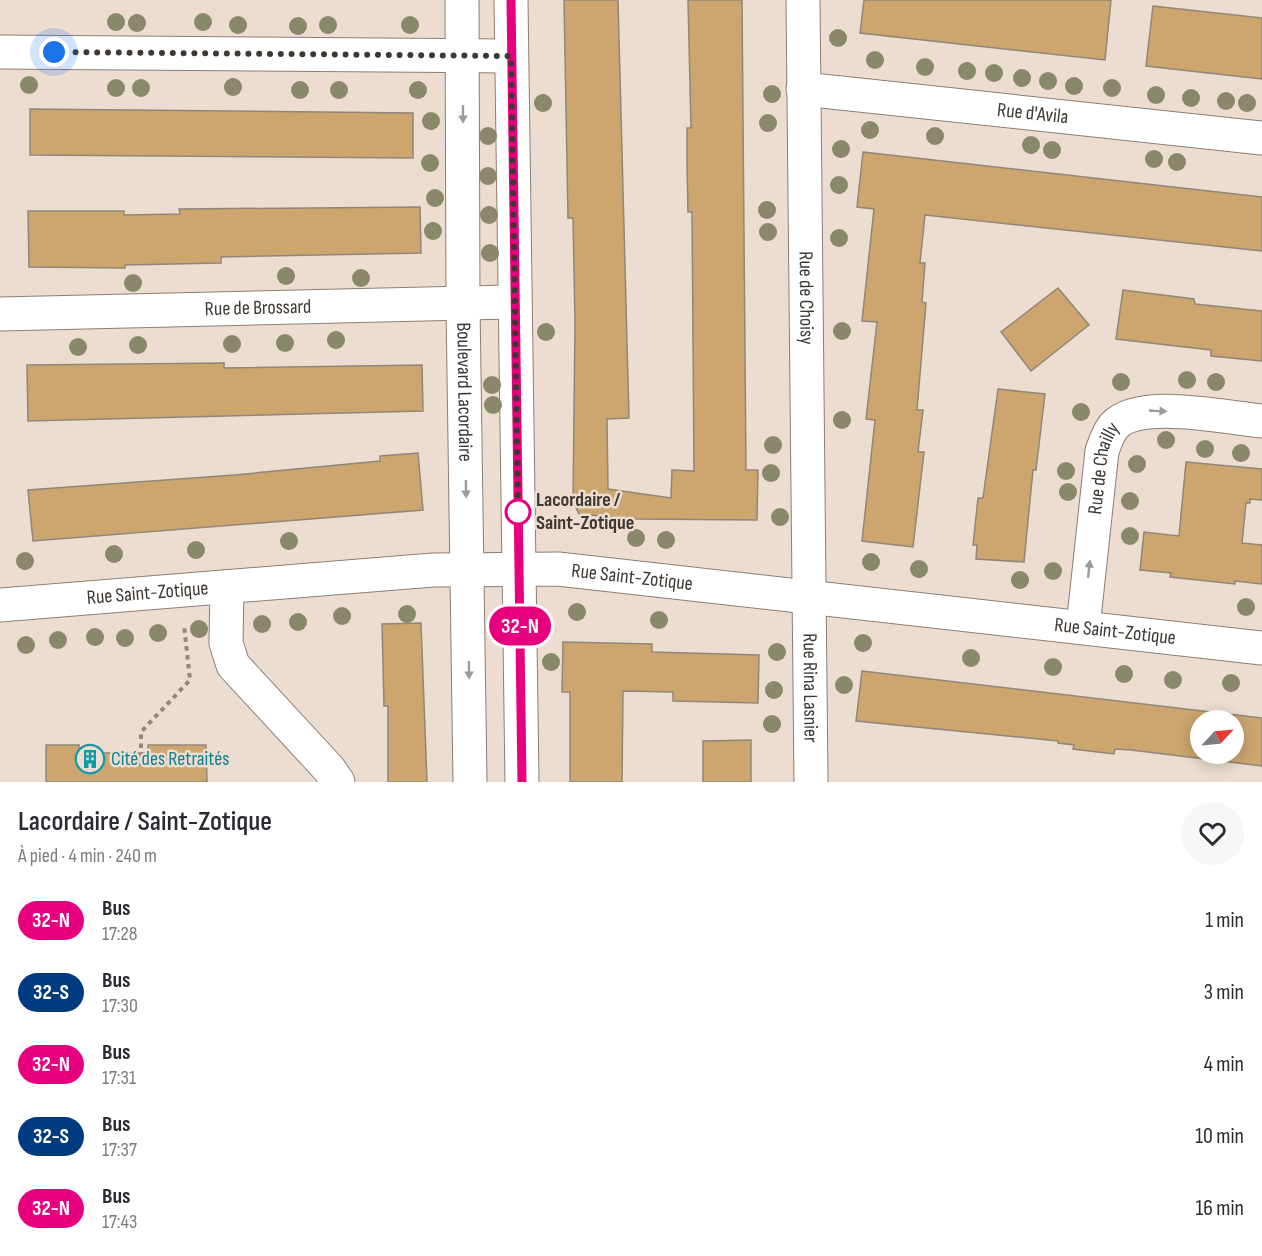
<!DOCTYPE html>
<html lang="fr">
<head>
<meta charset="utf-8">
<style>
  :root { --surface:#fff; --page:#f7f7f7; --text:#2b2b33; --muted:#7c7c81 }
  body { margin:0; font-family:"Sofia Sans Condensed",sans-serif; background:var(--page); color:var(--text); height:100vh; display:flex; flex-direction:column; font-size:22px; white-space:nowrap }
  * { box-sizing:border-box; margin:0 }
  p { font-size:20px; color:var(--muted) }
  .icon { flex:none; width:33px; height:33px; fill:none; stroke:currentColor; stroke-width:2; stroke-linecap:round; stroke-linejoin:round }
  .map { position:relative; height:782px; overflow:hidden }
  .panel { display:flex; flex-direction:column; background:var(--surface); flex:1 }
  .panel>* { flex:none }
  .badge { padding:0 12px; border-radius:20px; font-size:21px; line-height:39px }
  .needle { width:39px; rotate:64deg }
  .tools { position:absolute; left:1190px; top:710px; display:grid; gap:12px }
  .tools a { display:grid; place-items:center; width:54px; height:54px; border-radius:50%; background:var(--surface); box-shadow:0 3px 15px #0003; font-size:30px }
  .you { position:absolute; width:30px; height:30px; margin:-15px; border:4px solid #fff; border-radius:50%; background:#1a73e8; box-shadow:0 0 0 9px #1a73e833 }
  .map>.badge { position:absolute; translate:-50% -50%; box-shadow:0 0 0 3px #fff }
  .round { display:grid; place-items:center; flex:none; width:63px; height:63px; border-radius:32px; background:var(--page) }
  .summary { display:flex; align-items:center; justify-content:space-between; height:102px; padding:0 18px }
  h1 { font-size:28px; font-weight:600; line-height:45px }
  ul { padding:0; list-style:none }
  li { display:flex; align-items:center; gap:18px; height:72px; padding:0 18px }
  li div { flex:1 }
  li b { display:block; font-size:22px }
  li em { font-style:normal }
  li .badge { min-width:66px; font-weight:700; text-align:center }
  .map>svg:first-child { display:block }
  .building { fill:#cca56f; stroke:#918678; stroke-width:1.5; fill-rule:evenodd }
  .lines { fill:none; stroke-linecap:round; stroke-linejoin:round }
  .minor-casing { stroke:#8d7e73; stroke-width:35 }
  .major-casing { stroke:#8d7e73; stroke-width:35 }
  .path { stroke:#91867e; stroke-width:4; stroke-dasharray:4.5 4.5; stroke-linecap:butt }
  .minor { stroke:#fff; stroke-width:33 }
  .major { stroke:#fff; stroke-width:33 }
  .tree { fill:#89886a }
  .oneway { fill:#9e9c99 }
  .line-casing { stroke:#fff; stroke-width:14 }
  .line { stroke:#e6007e; stroke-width:9 }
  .walk { stroke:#3e3833; stroke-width:6; stroke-dasharray:0 10.8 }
  .stop-dot { fill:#fff; stroke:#e6007e; stroke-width:3 }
  .labels { text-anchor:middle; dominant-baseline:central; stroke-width:5; stroke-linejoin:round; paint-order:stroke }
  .street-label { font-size:20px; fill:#3e3833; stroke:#edddd1 }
  .stop-label { font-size:20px; font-weight:bold; fill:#3e3833; stroke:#edddd1; text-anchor:start }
  .culture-label { font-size:20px; fill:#0d838f; stroke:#edddd1; text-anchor:start }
</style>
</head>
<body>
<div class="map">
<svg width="1262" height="782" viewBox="0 0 1262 782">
  <rect width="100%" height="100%" fill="#edddd1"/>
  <path class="building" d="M564,0H618L629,418L607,419L608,489L671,498L672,470L694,471L692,212H688L687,164V128H691L688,0H742L746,470H758L757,520L633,519L579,514L573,501L575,323L573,218H568Z
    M864,0H1111L1105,60L860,33Z
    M1153,6L1262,18V79L1146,66Z
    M30,109L413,113V158L30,155Z
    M863,152L1262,197V251L925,215L920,263H925L922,302L926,303L917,410H923L918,452H924L913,547L862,541L875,420L866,419L877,322L862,321L874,209L857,207Z
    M420,207L421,253L221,257V263L125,265V268L29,267L28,211H124V215L180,214L179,209Z
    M1058,288L1089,325L1031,371L1001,332Z
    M1123,290L1194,299L1195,304L1262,311V361L1211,356V350L1116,339Z
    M224,363V368L422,365L423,411L28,421L27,365Z
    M998,389L1045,394L1036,470H1033L1024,562L976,559L977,545H973L978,498H983Z
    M418,453L423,510L33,541L28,490L234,475L380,461V456Z
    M1186,462L1262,469V500L1250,499V503H1246L1242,543L1262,545V584L1235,581V584L1170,577L1171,573L1140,570L1144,532L1179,536Z
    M421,623L427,782H388V706H384L382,624Z
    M563,642L652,644V652L759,655L758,703L673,701V692L623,691L622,782H570V692H562Z
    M862,671L1262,718V766L1131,750L1115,749L1114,754L1073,749L1074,745L1058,743V741L856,721ZM1200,720H1233V753H1200Z
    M751,740V782H703V741Z
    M46,745H79V753H148V745H206L207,782H46Z"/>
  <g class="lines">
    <g class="minor-casing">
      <g id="minor">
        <path id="s1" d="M803,0L811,782"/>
        <path d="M0,52L511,56"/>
        <path id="s2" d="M803,89L1262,138"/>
        <path id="s3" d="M0,314L515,302"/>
        <path d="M227,587L226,643L233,665L329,769L338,782"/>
        <path id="s4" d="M0,605L433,570L558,569L1262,648"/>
        <path id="s5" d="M1083,627L1102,451C1105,443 1108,433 1114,426C1139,398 1226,418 1262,421"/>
      </g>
    </g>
    <g class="major-casing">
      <g id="major">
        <path id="s6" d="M462,0L463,305L470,782"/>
        <path d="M511,0L522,782"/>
      </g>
    </g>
    <path class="path" d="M141,766V732L190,680L184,625"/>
    <use href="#minor" class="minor"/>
    <use href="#major" class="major"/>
  </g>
  <g class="tree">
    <circle cx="116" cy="22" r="9"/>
    <circle cx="203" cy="22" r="9"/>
    <circle cx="137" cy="23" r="9"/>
    <circle cx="238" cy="25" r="9"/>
    <circle cx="328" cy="25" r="9"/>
    <circle cx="410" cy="25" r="9"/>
    <circle cx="298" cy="26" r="9"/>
    <circle cx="838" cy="38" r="9"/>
    <circle cx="875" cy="60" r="9"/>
    <circle cx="925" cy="67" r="9"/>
    <circle cx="967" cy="71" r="9"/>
    <circle cx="994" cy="73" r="9"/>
    <circle cx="1022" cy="78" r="9"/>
    <circle cx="1048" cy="81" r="9"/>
    <circle cx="29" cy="85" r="9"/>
    <circle cx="1074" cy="86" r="9"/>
    <circle cx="233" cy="87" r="9"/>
    <circle cx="116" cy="88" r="9"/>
    <circle cx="141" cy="88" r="9"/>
    <circle cx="1112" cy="88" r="9"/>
    <circle cx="300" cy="90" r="9"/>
    <circle cx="339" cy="90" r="9"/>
    <circle cx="418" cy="90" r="9"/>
    <circle cx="772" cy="94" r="9"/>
    <circle cx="1156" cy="95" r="9"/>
    <circle cx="1191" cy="98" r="9"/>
    <circle cx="1226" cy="101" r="9"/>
    <circle cx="543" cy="103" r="9"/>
    <circle cx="1247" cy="103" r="9"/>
    <circle cx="431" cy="121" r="9"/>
    <circle cx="768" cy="123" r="9"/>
    <circle cx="870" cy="130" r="9"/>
    <circle cx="488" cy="136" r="9"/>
    <circle cx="935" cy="136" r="9"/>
    <circle cx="1031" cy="145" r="9"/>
    <circle cx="841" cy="149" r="9"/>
    <circle cx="1052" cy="150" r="9"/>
    <circle cx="1154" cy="159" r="9"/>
    <circle cx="1177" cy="162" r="9"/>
    <circle cx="430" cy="163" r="9"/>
    <circle cx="488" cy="176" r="9"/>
    <circle cx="839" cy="185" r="9"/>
    <circle cx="435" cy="198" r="9"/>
    <circle cx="767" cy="210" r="9"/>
    <circle cx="489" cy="215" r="9"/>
    <circle cx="433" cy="231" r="9"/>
    <circle cx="768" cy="232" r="9"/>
    <circle cx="839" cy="238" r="9"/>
    <circle cx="490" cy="253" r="9"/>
    <circle cx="286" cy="276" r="9"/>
    <circle cx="361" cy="278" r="9"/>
    <circle cx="133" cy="283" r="9"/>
    <circle cx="842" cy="331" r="9"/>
    <circle cx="546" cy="332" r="9"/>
    <circle cx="336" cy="340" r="9"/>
    <circle cx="285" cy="343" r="9"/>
    <circle cx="232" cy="344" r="9"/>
    <circle cx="138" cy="345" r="9"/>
    <circle cx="78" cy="347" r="9"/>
    <circle cx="1187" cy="380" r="9"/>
    <circle cx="1121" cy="382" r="9"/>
    <circle cx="1216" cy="382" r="9"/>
    <circle cx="492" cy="385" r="9"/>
    <circle cx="493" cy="405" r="9"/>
    <circle cx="1081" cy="412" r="9"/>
    <circle cx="842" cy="420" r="9"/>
    <circle cx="1166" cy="440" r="9"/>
    <circle cx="773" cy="445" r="9"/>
    <circle cx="1205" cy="449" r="9"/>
    <circle cx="1241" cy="453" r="9"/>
    <circle cx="1137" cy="464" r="9"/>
    <circle cx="1066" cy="471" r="9"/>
    <circle cx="771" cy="473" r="9"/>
    <circle cx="1068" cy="492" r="9"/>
    <circle cx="1130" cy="501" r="9"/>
    <circle cx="780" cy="517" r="9"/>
    <circle cx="1130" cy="536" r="9"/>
    <circle cx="636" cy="538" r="9"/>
    <circle cx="666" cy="540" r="9"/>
    <circle cx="289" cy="541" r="9"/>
    <circle cx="196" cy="550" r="9"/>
    <circle cx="114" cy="554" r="9"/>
    <circle cx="25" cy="561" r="9"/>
    <circle cx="871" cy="562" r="9"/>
    <circle cx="919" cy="569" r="9"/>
    <circle cx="1053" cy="571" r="9"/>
    <circle cx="1020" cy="580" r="9"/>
    <circle cx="1246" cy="607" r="9"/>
    <circle cx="577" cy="612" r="9"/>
    <circle cx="407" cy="614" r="9"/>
    <circle cx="342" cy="616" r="9"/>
    <circle cx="659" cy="620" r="9"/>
    <circle cx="298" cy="622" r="9"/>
    <circle cx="262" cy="624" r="9"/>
    <circle cx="199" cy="629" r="9"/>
    <circle cx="158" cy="633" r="9"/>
    <circle cx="95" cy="637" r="9"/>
    <circle cx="125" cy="638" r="9"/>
    <circle cx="58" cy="640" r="9"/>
    <circle cx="863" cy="643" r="9"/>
    <circle cx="26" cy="645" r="9"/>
    <circle cx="777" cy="652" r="9"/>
    <circle cx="971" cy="658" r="9"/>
    <circle cx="551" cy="662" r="9"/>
    <circle cx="1053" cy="667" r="9"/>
    <circle cx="1124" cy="674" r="9"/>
    <circle cx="1173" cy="680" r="9"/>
    <circle cx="1231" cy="683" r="9"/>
    <circle cx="844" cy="685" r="9"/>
    <circle cx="774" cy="690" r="9"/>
    <circle cx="772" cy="724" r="9"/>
  </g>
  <defs><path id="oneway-solid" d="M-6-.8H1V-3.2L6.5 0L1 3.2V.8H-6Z" transform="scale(1.5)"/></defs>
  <g class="oneway">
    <use href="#oneway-solid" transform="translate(463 114) rotate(90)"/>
    <use href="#oneway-solid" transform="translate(1158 411) rotate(3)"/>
    <use href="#oneway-solid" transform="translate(466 489) rotate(89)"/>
    <use href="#oneway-solid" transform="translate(1089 569) rotate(-84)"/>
    <use href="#oneway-solid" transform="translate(469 670) rotate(89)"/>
  </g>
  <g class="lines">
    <g class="line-casing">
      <path id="line" d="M511,0L522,782"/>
    </g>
    <use href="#line" class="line"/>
    <path class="walk" d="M54,52L511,56L518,512"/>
  </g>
  <defs>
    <g id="building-ring" transform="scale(1.5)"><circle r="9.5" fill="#edddd1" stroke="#0f9aa8" stroke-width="1.5"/><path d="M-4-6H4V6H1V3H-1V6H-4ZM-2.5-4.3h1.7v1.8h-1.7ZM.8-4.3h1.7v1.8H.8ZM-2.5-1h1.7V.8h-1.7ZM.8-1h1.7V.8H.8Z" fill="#0f9aa8"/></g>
  </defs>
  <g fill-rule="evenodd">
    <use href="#building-ring" x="90" y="759"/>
  </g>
  <circle class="stop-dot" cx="518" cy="512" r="12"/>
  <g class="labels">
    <g class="street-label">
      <text stroke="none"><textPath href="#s2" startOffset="231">Rue d'Avila</textPath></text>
      <text stroke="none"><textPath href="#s1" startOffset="298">Rue de Choisy</textPath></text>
      <text stroke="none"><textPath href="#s3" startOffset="258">Rue de Brossard</textPath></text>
      <text stroke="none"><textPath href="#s6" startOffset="392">Boulevard Lacordaire</textPath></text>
      <text stroke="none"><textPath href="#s5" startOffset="160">Rue de Chailly</textPath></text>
      <text stroke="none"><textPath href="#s4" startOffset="634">Rue Saint-Zotique</textPath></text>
      <text stroke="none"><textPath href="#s4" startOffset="148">Rue Saint-Zotique</textPath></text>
      <text stroke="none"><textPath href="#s4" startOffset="1120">Rue Saint-Zotique</textPath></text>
      <text stroke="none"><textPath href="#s1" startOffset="688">Rue Rina Lasnier</textPath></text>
    </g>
    <g class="stop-label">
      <text x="536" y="500">Lacordaire /<tspan x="536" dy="23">Saint-Zotique</tspan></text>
    </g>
    <g class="culture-label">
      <text x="111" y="759">Cité des Retraités</text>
    </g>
  </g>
</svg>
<div class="tools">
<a><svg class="needle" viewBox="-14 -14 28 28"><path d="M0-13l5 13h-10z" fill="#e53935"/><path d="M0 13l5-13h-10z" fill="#7c7c81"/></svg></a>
</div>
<div class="you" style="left:54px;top:52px"></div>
<b class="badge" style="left:520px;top:626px;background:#e6007e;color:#fff">32-N</b>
</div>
<section class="panel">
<div class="summary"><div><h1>Lacordaire / Saint-Zotique</h1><p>À pied · 4 min · 240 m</p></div><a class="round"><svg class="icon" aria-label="heart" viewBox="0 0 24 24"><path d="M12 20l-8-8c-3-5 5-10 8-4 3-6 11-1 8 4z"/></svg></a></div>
<ul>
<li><span class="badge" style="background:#e6007e;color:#fff">32-N</span><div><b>Bus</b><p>17:28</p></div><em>1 min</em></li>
<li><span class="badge" style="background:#003b80;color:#fff">32-S</span><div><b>Bus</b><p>17:30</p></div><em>3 min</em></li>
<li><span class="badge" style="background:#e6007e;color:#fff">32-N</span><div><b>Bus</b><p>17:31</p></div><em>4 min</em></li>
<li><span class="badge" style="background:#003b80;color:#fff">32-S</span><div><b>Bus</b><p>17:37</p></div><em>10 min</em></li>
<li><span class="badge" style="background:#e6007e;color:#fff">32-N</span><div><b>Bus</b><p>17:43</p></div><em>16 min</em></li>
</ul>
</section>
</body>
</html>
